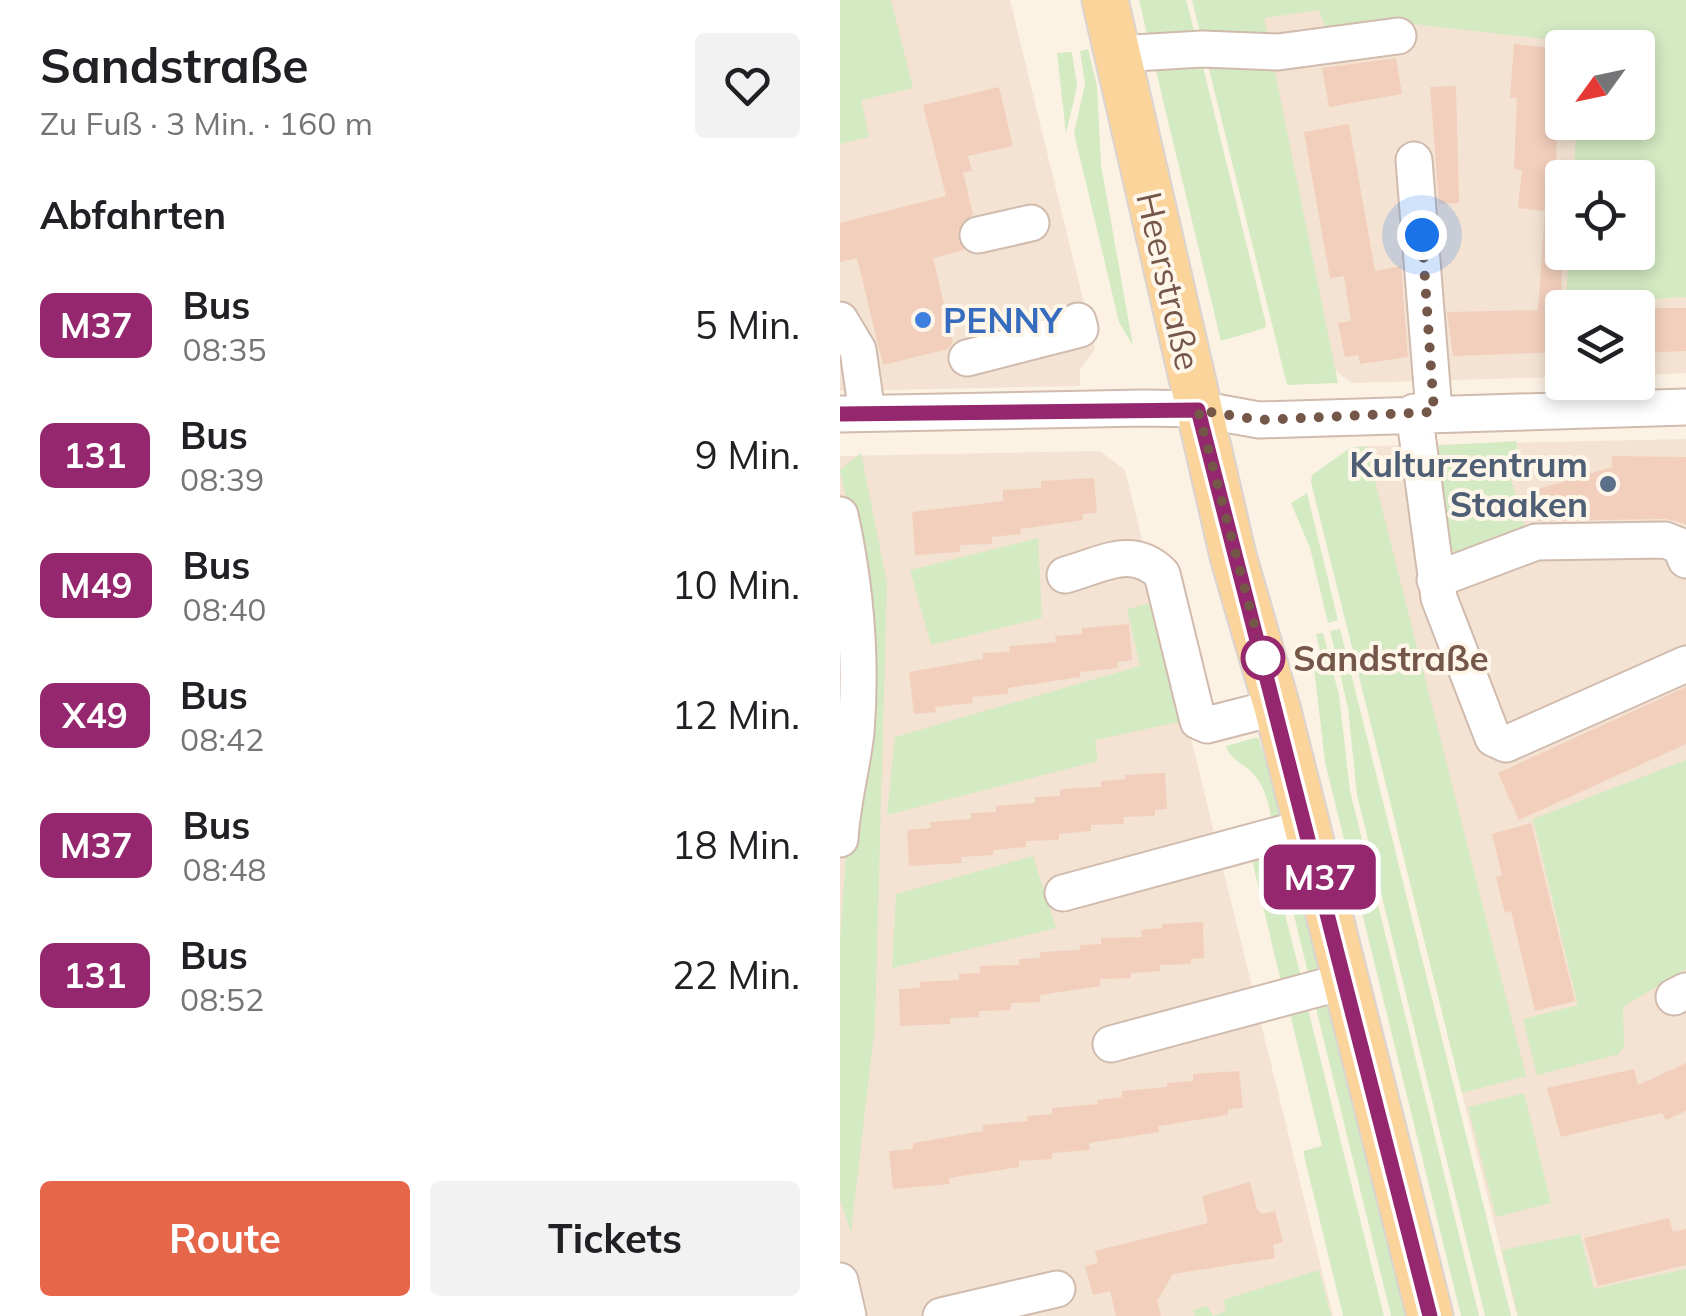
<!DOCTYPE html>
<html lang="de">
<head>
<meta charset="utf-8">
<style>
  :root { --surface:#fff; --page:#f2f2f2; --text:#202124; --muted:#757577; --accent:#e66649 }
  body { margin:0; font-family:Mulish,sans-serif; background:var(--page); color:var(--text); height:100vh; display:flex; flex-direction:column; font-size:38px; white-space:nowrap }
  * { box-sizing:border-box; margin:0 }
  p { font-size:32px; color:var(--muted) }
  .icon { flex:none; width:55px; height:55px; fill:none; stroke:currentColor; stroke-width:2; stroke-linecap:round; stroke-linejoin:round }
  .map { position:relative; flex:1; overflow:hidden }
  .sheet { display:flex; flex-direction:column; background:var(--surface); width:840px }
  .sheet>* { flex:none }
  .badge { padding:0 20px; border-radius:15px; font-size:35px; line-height:65px }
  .needle { width:65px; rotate:237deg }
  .fabs { position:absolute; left:705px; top:30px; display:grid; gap:20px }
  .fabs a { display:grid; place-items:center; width:110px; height:110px; border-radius:10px; background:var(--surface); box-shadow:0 5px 15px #0003; font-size:50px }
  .you { position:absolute; width:50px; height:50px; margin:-25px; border:8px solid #fff; border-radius:50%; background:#1a73e8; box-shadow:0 0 0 15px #1a73e833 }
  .map>.badge { position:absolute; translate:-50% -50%; box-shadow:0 0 0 5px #fff }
  h2 { padding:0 40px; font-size:38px; line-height:90px }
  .round { display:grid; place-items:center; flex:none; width:105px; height:105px; border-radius:10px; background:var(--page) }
  .summary { display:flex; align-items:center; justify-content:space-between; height:170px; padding:0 40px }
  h1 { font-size:48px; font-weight:700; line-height:75px }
  .cta { display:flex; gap:20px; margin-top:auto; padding:20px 40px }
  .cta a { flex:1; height:115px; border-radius:10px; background:var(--accent); color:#fff; font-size:40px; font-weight:700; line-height:115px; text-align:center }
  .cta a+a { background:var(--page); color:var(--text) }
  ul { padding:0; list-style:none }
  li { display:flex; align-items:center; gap:30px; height:130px; padding:0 40px }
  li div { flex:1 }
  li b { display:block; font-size:38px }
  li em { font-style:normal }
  li .badge { min-width:110px; font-weight:700; text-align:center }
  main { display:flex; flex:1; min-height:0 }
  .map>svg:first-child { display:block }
  .residential { fill:#f4e3d2; fill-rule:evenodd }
  .green { fill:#d4eac2 }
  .building { fill:#f2cfbc }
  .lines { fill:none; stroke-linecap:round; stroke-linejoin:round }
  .minor-casing { stroke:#d0bbae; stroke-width:39 }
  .major-casing { stroke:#dbd3d0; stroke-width:49 }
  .minor { stroke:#fff; stroke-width:35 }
  .major { stroke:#fbd49c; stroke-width:45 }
  .line-casing { stroke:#fff; stroke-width:22 }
  .line { stroke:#95276e; stroke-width:15 }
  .walk { stroke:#75574a; stroke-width:10; stroke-dasharray:0 18 }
  .shop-dot { fill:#3f7fe0; stroke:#fff6ea; stroke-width:4 }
  .service-dot { fill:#5c6f8a; stroke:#fff6ea; stroke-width:4 }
  .stop-dot { fill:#fff; stroke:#95276e; stroke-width:5 }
  .labels { text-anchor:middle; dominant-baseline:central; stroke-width:8; stroke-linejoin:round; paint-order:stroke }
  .street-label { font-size:35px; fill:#75574a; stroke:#fff6ea }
  .shop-label { font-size:35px; font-weight:bold; fill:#366cbe; stroke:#fff6ea; text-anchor:start }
  .service-label { font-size:35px; font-weight:bold; fill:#4e5e75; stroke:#fff6ea; text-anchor:end }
  .stop-label { font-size:35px; font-weight:bold; fill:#75574a; stroke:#fff6ea; text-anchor:start }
</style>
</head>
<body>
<main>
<section class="sheet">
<div class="summary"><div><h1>Sandstraße</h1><p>Zu Fuß · 3 Min. · 160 m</p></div><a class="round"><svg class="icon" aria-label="heart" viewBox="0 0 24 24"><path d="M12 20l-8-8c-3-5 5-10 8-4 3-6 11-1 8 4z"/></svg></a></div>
<h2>Abfahrten</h2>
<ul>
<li><span class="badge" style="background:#95276e;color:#fff">M37</span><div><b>Bus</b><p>08:35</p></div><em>5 Min.</em></li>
<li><span class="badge" style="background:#95276e;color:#fff">131</span><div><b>Bus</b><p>08:39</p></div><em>9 Min.</em></li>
<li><span class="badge" style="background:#95276e;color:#fff">M49</span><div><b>Bus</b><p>08:40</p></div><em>10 Min.</em></li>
<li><span class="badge" style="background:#95276e;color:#fff">X49</span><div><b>Bus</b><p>08:42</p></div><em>12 Min.</em></li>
<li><span class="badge" style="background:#95276e;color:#fff">M37</span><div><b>Bus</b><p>08:48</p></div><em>18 Min.</em></li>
<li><span class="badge" style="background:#95276e;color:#fff">131</span><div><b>Bus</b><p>08:52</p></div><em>22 Min.</em></li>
</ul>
<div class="cta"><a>Route</a><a>Tickets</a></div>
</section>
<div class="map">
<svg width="846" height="1316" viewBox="0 0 846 1316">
  <rect width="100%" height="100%" fill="#fcf2e4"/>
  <path class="residential" d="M0,0H170L255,349L240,369V386L0,391Z
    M352,0H846V373L798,375V308H722V377L511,383L486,363ZM722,48H798V122H722ZM722,178H798V252H722Z
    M846,439V1316H677L557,830L597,818L511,468L527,446Z
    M260,451L285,470L493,1316H0V456Z"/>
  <path class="green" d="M0,0H51L73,88L21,100L29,137L0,144Z
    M299,0H346L356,38L308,39Z
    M352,0H846V297L726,303L729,253L798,252V178L733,177L737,123L798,122V48L741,47V43L554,22L489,36L479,10L424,18L498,383L447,385Z
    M248,49L257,86L261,165L293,346L279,322L234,133L245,84L240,51Z
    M232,52L237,86L226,134L217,53Z
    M361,59L426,324L425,328L381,341L315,67Z
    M676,441L681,472L670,476L688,538L618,562L601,522L593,446Z
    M526,446L686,1076L622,1093L471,482L472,475L510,448Z
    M21,453L47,583L35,1025L11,1232L0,1199V939L26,587L0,470Z
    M467,493L498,620L488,623L470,548L451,503Z
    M198,538L202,618L91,645L70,570Z
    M317,602L343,721L255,740L258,761L47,815L55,737L300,666L287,609Z
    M500,629L671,1316H645L517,795L508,708L490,631Z
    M483,633L499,695L510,791L639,1316H621L485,762L474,668L483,664L476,634Z
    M418,737L446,826L435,833C430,814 428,791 415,776C405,763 391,762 386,746Z
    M846,760V969L783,1007L784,1047L779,1054L697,1075L683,1019L738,1005L693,819Z
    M437,846L452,849L482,965L478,974L469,977Z
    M428,847L463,985L443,990L410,852Z
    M193,856L216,928L52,968L56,894Z
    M473,996L491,1005L567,1316H551Z
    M465,997L544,1316H503L463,1151L482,1146L447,1001Z
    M684,1093L711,1203L656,1217L628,1107Z
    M740,1234L754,1289L846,1269V1316H678L662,1250Z
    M479,1270L491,1316H355L353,1310L367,1306L373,1316L386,1311L383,1300Z"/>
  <path class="building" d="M674,44L710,48V66H715L711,102H717L716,173H721L722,352L613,356L607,312L698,310L705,211L678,208L682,170L674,169L677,98H670Z
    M556,58L562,94L489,107L482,68Z
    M616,86L619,203L599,204L590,87Z
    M159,87L173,146L128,156L132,171L123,172L133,214L118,230L124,250L93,258L113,342L108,349L43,365L17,258L0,262V223L106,196L83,105Z
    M509,124L535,271L561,266L568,357L520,364L518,355L505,357L498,323L511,321L504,276L490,278L464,132Z
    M798,308H846V351L798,353Z
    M772,456L846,457V524L825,519L696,521L694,513L701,511L695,490L772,467Z
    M254,478L257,513L242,514L243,520L180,529L181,534L152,537V544L120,545V552L75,555L72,512L163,501V490L201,488V481Z
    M289,624L292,660L277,662L278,668L240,672V677L168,688V694L132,697L133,703L95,707L96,712L74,714L69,672L143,659V653L170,652L169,646L216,642L215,636L242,634V628Z
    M846,687V744L679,820L658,773Z
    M325,773L327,809L315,810V816L283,817L284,824L251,825V831L219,834V840L186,841V847L153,850V855L121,857L122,863L69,866L67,830L91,828L90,822L131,819V813L156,812V806L195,803V797L220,796V789L261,787V781L285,779V775Z
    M691,823L735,1001L695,1011L671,911L665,913L656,877L662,875L652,834Z
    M363,922L364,958L351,959V964L320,965V971L291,973V978L260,979V986L200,995V1002L171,1003V1010L139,1011V1017L110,1018V1024L60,1026L59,989L80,988V982L119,980V974L140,973V966L179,965V959L200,958V952L240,950V945L261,944V938L302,937L301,930L322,928V924Z
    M846,1063V1111L826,1120L822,1113L721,1137L707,1088L794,1069L798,1085Z
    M399,1071L403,1108L388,1109V1115L318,1126L319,1132L249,1143L250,1150L212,1153V1159L179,1161V1167L109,1178L110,1184L53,1189L49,1151L73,1149V1143L143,1131L142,1125L188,1121L187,1116L212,1114V1108L258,1104L257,1100L282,1097V1091L327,1087V1083L353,1081V1074Z
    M410,1182L417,1209L422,1214L435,1211L443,1242L433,1245L435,1258L333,1274L317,1301L321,1316H276L270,1291L253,1295L245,1266L258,1263L255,1251L368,1223L362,1196Z
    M829,1218L833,1232L846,1229V1265L758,1286L744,1238Z"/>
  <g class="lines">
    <g class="minor-casing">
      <path id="minor" d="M277,54L362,49L438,52L558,36
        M574,160L594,412
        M138,235L191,223
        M0,320L18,350L27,413
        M127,358L240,329L238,321
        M574,412L599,598L653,738L666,744L846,664
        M0,414L304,408L358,409L419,420L846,407
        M0,515C16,588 22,657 16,732C12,768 2,803 0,839
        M225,575C262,565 292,544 322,574L358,721L367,725L437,707
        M595,580L696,542L825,540L840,546L846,560
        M223,893L467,827
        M834,997L846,991
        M271,1044L506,981
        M0,1281L8,1316
        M101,1316L217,1289"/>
    </g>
    <g class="major-casing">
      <path id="major" d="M265,0L393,556L437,707L590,1316"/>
    </g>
    <use href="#minor" class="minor"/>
    <use href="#major" class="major"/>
  </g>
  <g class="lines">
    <g class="line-casing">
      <path id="line" d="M0,414L358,410L590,1316"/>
    </g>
    <use href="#line" class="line"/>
    <path class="walk" d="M423,658L358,410L419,420L594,412L582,235"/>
  </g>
  <circle class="shop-dot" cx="83" cy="320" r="10"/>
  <circle class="service-dot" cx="768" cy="484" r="10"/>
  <circle class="stop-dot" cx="423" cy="658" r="20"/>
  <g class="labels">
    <g class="street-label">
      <text transform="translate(329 281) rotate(77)">Heerstraße</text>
    </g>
    <g class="shop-label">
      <text x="103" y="320">PENNY</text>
    </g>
    <g class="service-label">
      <text x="748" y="464">Kulturzentrum<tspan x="748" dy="40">Staaken</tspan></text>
    </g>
    <g class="stop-label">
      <text x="453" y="658">Sandstraße</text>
    </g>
  </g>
</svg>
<div class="fabs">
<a><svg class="needle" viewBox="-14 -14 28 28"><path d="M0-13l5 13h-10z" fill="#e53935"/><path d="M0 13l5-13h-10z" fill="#757577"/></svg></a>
<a><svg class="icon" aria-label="locate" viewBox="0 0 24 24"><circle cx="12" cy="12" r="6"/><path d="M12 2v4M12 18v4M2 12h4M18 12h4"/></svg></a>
<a><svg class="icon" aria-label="layers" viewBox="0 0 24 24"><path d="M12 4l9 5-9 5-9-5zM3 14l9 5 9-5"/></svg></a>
</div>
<div class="you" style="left:582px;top:235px"></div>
<b class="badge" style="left:480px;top:877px;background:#95276e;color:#fff">M37</b>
</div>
</main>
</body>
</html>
